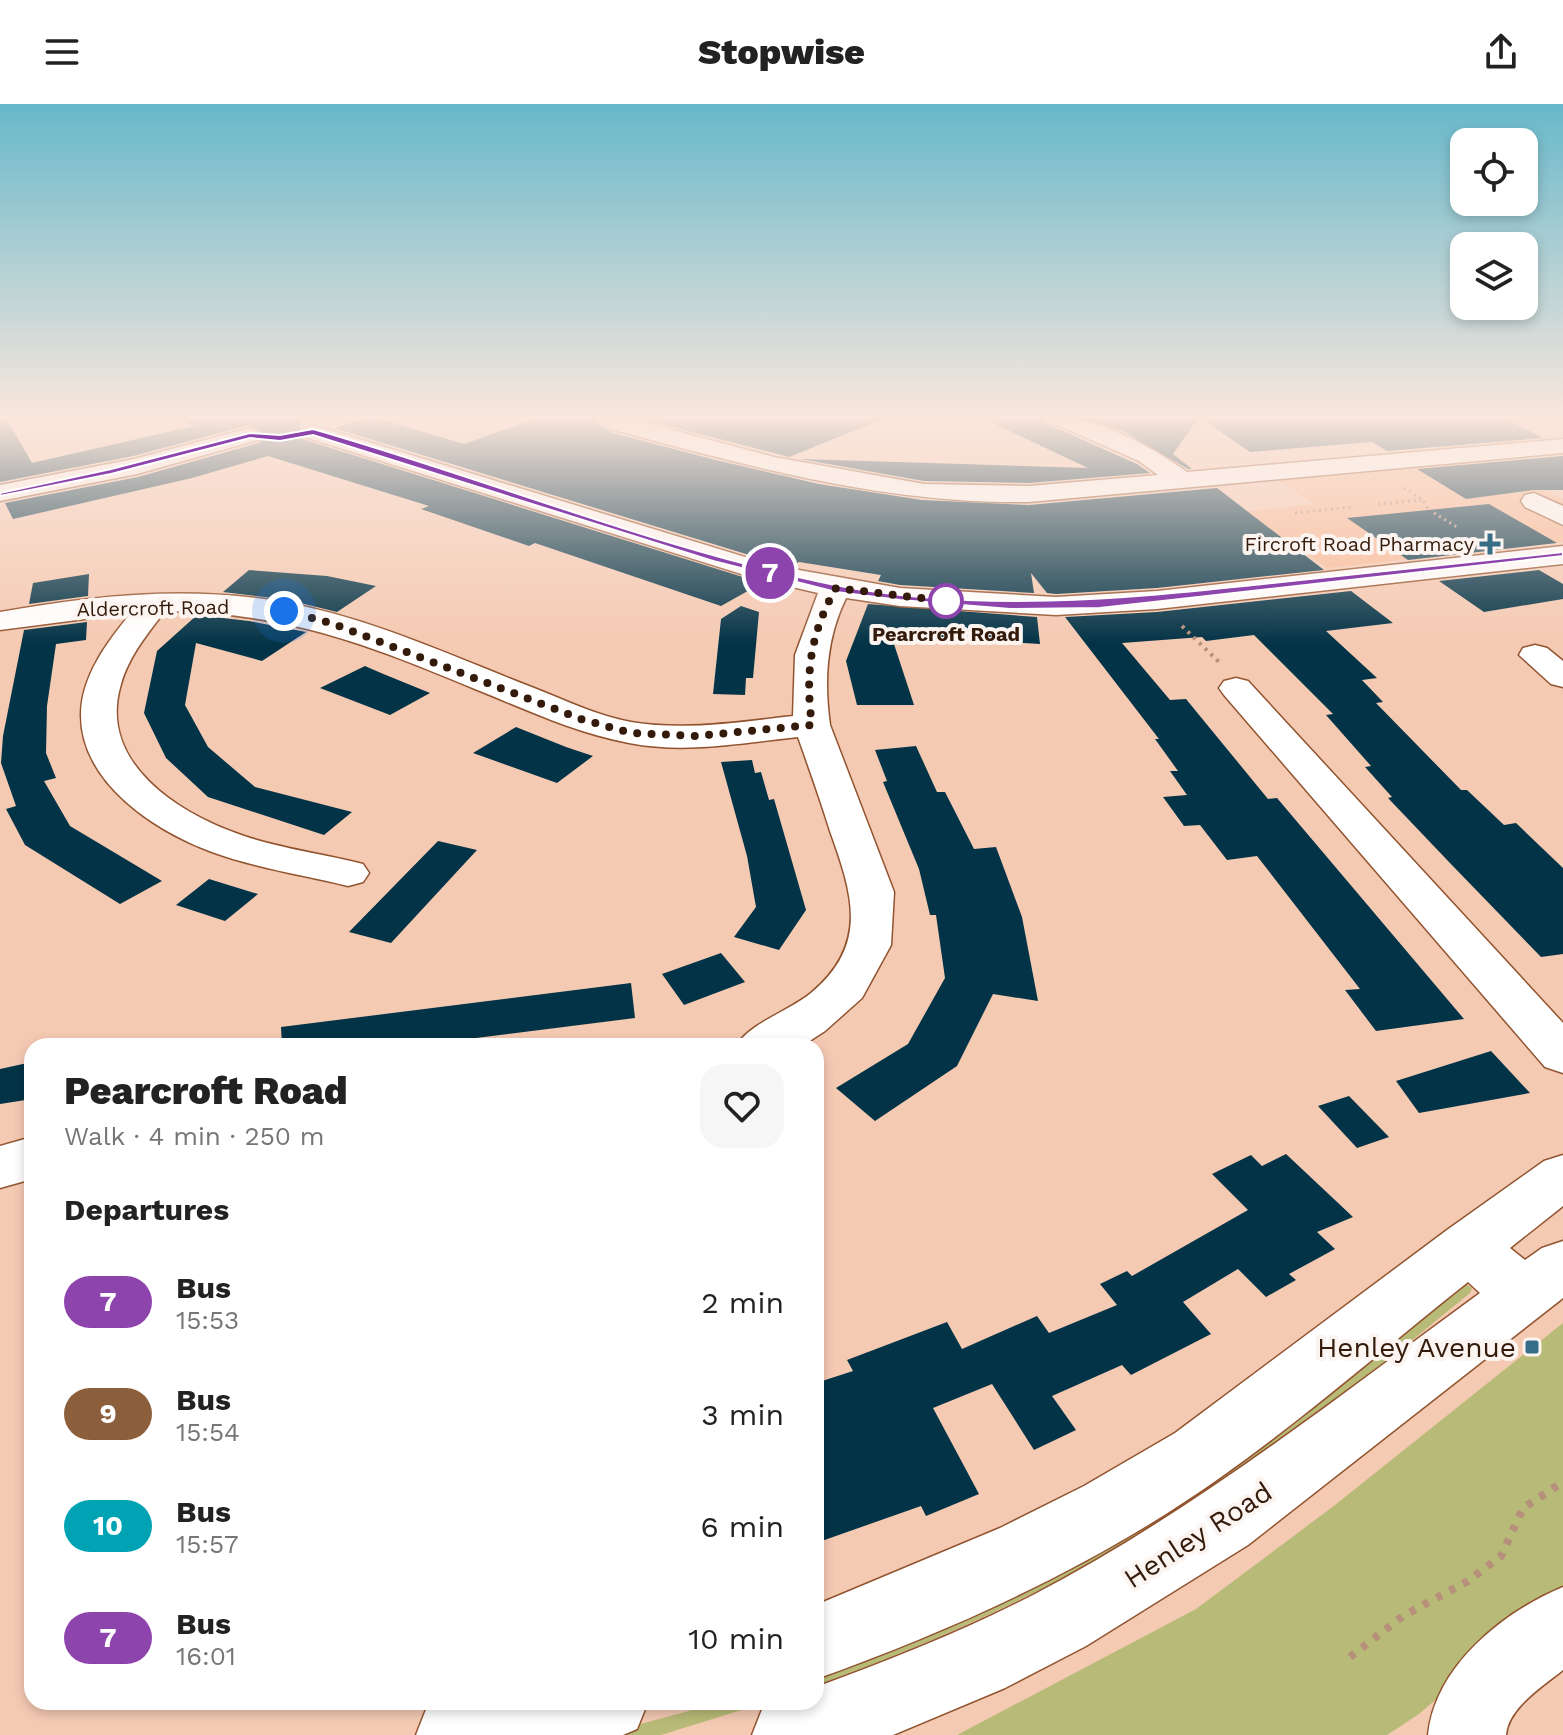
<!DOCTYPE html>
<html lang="en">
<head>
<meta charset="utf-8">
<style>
  :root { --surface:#fff; --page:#f6f6f6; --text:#222; --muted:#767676 }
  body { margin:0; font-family:"Work Sans",sans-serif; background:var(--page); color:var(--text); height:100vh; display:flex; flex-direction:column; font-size:30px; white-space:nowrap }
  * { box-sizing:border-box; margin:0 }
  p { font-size:26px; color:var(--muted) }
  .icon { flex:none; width:44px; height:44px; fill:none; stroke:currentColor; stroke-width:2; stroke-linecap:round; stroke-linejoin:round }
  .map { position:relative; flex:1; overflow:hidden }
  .side { position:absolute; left:24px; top:934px; width:800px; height:672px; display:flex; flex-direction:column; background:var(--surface); border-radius:24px; box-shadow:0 4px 12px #0003 }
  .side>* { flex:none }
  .badge { padding:0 16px; border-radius:26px; font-size:28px; line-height:52px }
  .fabs { position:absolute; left:1450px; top:24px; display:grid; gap:16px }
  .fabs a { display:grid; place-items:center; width:88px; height:88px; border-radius:16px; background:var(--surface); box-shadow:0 4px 12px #0003; font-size:40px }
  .you { position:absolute; width:40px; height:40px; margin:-20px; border:6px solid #fff; border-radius:50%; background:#1a73e8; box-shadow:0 0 0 12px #1a73e833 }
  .map>.badge { position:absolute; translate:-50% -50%; box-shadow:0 0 0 4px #fff }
  h2 { padding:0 40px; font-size:30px; line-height:72px }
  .round { display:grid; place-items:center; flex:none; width:84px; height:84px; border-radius:24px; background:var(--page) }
  .overview { display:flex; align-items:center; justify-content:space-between; height:136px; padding:0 40px }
  h1 { font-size:38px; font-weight:800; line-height:60px }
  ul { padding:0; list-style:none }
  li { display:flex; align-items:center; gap:24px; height:112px; padding:0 40px }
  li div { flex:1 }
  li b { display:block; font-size:30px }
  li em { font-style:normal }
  li .badge { min-width:88px; font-weight:700; text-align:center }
  header { display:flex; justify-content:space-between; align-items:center; height:104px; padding:0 40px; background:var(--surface); font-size:36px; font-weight:800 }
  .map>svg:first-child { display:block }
  .built { fill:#f8ba97 }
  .green { fill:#b8bb77 }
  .building { fill:#033346 }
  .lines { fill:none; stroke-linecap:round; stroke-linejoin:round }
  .minor-casing { stroke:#92542f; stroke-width:3 }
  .path-far2 { stroke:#b6907b; stroke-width:3; stroke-dasharray:2 4; stroke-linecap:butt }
  .path-far1 { stroke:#b6907b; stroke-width:4; stroke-dasharray:3 5; stroke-linecap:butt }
  .path { stroke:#b6907b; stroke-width:8; stroke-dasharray:6 9; stroke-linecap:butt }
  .minor { fill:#fff; fill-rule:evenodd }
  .line { fill:#8e44ad; stroke:#fff; stroke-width:2 }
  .walk { stroke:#341a0a; stroke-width:8; stroke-dasharray:0 14.4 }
  .poi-dot { fill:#366e88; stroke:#fbf4f0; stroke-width:3 }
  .stop-dot { fill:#fff; stroke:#8e44ad; stroke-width:4 }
  .labels { text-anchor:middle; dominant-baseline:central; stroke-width:8; stroke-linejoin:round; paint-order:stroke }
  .far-poi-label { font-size:20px; fill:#341a0a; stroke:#fbf4f0; text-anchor:end }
  .far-street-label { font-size:20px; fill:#341a0a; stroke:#fbf4f0 }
  .far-stop-label { font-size:20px; font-weight:bold; fill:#341a0a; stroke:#fbf4f0 }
  .near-poi-label { font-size:28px; fill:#341a0a; stroke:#fbf4f0; text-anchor:end }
  .near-street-label { font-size:28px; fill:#341a0a; stroke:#fbf4f0 }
</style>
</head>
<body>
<header><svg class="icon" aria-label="menu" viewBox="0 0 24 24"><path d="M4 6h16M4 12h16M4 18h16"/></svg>Stopwise<svg class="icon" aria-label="share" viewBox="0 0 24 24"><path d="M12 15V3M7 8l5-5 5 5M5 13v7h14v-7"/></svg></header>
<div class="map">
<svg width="1563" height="1631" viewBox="0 0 1563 1631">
  <rect width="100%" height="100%" fill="#f5cab3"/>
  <path class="built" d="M1488,355L1563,395V438L1327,464L1291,438L1283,439L1242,408L1314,400L1273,373Z"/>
  <path class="green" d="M1464,1179L1472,1184L1470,1189C1407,1240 1345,1293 1280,1341C1139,1444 979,1522 816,1582V1567Z
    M1563,1219V1487L1419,1610L1387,1631H957L1196,1505L1335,1401Z
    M722,1598H767L661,1631H600Z"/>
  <path class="building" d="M0,312H5L32,359L194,322L173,312H299L302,335L762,479L721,502L535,439L529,442L421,405L429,402L268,352L192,374L13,415L5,399L138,373L259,339L265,330L249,321L133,352L0,378Z
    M370,312L464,340L542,312H587L613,329L716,356L819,380L922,396L1029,401L1217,384L1324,466L1157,484L1056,490L1047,489L1031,469L1034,489L900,481L878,477L881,471L799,458L792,462L772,458L334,324Z
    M630,312H888V313L789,353Z
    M978,312H1042L1047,320L1137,360L1150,369L1029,379L924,377L800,355L1088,364Z
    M1071,312H1500L1543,334L1387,347L1372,338L1250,348L1199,313L1173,350L1192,365H1188L1121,326Z
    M1563,352V386H1533L1466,395L1417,365Z
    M1489,400L1557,439L1408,456L1347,414Z
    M249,466L327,472L376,482L337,508L288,496L223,488Z
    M1539,466L1563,480V495L1484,508L1439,477Z
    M89,470L88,492L29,500L33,479Z
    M1351,487L1393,519L1326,527L1377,574L1362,576L1383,598L1376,599L1461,686H1467L1504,721L1516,719L1563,764V850L1541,853L1449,758L1388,694L1392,693L1365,663L1371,662L1326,611L1333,610L1254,531L1206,537L1202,533L1122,539L1170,596L1186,595L1268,695L1277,694L1464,915L1376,927L1345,886L1360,885L1257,752L1227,756L1200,721L1184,722L1163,693L1187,691L1170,667H1178L1155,635H1159L1065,513L1157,508Z
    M868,500L1037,513L1040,540L891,531L914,601H857L846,557Z
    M741,502L759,508L753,574H746L745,591L713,590L721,515Z
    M197,511L249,517L306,528L262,557L196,539L185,601L208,643L255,683L352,708L324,731L208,693L166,654L144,609L157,547Z
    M87,518L86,536L56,540L47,602L46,649L56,674L44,677L70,722L162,777L120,800L25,741L6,705L16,702L1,659L3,632L24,526Z
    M365,562L381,569L430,589L390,611L320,584Z
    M516,623L566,643L593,652L557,679L473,649Z
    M916,642L937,688H945L974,745L996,743L1022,813L1038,897L993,890L957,962L875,1017L836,984L908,940L945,874L936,811H930L919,765L883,678L887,677L875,646Z
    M752,656L755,669L761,668L769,696L774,695L806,806L779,846L734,833L756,803L747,752L721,658Z
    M438,737L477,746L391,839L349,828Z
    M209,775L258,790L225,817L176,801Z
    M721,849L745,878L684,901L662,870Z
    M631,879L635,914L412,942H282L281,923Z
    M1491,947L1530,989L1419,1009L1396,977Z
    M32,958V995L0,1000V965Z
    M1349,992L1389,1033L1357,1044L1318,1002Z
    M1286,1050L1353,1113L1317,1128L1335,1145L1289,1170L1296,1176L1266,1193L1238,1165L1183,1198L1211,1230L1131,1271L1122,1261L1052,1292L1076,1326L1034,1346L992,1280L933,1304L979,1390L926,1412L921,1402L816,1439V1279L853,1267L847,1256L947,1218L962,1245L1037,1212L1049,1229L1117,1201L1100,1180L1127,1167L1132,1172L1248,1106L1212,1070L1251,1051L1262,1062Z"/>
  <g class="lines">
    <g class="minor-casing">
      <path id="minor" d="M590,312H620L774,353L924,380L1029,382L1158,371L1139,357L1048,317L1045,312C1096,312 1146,339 1187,368L1563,335V349L1029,398C885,400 752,363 614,326Z
        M313,321L771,461L900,484L1056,493L1157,487L1563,442V460L1157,505L1056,511L900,502L846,494C826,535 824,577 830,621L894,788L891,841L862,894L825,927L802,942H736C751,918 788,908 811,889C870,840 852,789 830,727C820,695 809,664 798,633C742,639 685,650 629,639C575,629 525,605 475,585C364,539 288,509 165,507C148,529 129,552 121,580C97,659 179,710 244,732C283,745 324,750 363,760L369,769L363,778L348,782C303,771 256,764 212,748C155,727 81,679 81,611C81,572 108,537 131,509L0,526V508C95,491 192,481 288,499C373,515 454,553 534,584C565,596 597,612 631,618C685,627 739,618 793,612L795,551L818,489L754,474L305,333L301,328Z
        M250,324L262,331L258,336L137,370L0,397V381L134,355Z
        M1534,389L1563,402V421L1525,403L1521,397L1525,391Z
        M1535,541L1547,544L1563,557V583L1551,580L1519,551L1523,544Z
        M1236,574L1248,577L1563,919V969L1545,963L1224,591L1219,584L1224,577Z
        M32,1033V1075L0,1084V1042Z
        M1563,1051V1102L1510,1144L1525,1156L1542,1144L1563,1137V1194L1248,1441L1086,1542L1005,1584L893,1631H752L763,1603L776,1598H816V1583C890,1556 963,1527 1033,1491C1194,1407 1335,1295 1480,1189L1468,1178C1386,1243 1306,1313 1221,1373C1099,1460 956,1525 816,1575V1501L1000,1424L1084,1382L1175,1329L1447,1126L1544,1057Z
        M1563,1483V1566C1543,1582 1508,1604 1506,1631H1428C1435,1562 1503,1508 1563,1483Z
        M440,1598H648L637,1625L623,1631H416L427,1603Z"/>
    </g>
    <path class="path-far2" d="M1404,384L1423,396L1429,406
      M1378,400L1421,396
      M1295,409L1352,403
      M1434,409L1457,423"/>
    <path class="path-far1" d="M1182,522L1221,560"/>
    <path class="path" d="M1350,1553L1403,1512L1468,1477L1501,1452L1523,1404L1563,1378"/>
    <use href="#minor" class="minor"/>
  </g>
  <linearGradient id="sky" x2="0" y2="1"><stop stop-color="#67b8ca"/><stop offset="0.58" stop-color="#fae7dd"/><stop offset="1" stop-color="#fae7dd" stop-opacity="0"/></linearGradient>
  <rect width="1563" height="540" fill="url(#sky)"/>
  <path class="line" d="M313,325C488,375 658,445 835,481C978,509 1121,495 1263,480C1363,470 1463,459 1563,448V452L1100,504L1010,505L900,496L836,488L713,457L313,331L280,337L250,334L111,370L0,392V389L111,365L250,329L280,331Z"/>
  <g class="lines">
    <path class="walk" d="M284,507L331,519L581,615L631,629L696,632L812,621C805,570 810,530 836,484L946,497"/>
  </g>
  <g class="poi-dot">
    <path d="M1486 428h8v8h8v8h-8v8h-8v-8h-8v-8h8z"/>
    <rect x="1524" y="1235" width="16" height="16" rx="4"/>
  </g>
  <circle class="stop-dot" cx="946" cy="497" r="16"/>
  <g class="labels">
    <g class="far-poi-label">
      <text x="1474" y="440">Fircroft Road Pharmacy</text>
    </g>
    <g class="far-street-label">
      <text transform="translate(153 504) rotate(-1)">Aldercroft Road</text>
    </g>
    <g class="far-stop-label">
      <text x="946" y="530">Pearcroft Road</text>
    </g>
    <g class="near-poi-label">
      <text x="1516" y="1243">Henley Avenue</text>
    </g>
    <g class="near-street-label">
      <text transform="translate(1198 1431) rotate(-33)">Henley Road</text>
    </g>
  </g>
</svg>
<div class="fabs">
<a><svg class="icon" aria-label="locate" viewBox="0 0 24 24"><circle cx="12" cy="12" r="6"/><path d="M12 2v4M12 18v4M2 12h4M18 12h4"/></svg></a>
<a><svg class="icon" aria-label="layers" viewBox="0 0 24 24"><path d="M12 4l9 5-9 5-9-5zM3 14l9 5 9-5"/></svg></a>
</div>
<div class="you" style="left:284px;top:507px"></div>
<b class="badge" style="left:770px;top:469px;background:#8e44ad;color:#fff">7</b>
<section class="side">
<div class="overview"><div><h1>Pearcroft Road</h1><p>Walk · 4 min · 250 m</p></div><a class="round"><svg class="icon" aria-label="heart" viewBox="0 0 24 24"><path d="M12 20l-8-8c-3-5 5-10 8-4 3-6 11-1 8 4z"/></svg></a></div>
<h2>Departures</h2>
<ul>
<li><span class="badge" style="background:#8e44ad;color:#fff">7</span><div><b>Bus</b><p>15:53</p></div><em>2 min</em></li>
<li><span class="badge" style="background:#8b5e3c;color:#fff">9</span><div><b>Bus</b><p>15:54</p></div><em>3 min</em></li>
<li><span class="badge" style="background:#00a3b4;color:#fff">10</span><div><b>Bus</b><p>15:57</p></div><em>6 min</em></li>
<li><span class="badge" style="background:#8e44ad;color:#fff">7</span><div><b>Bus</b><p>16:01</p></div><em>10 min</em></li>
</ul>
</section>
</div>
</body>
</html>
